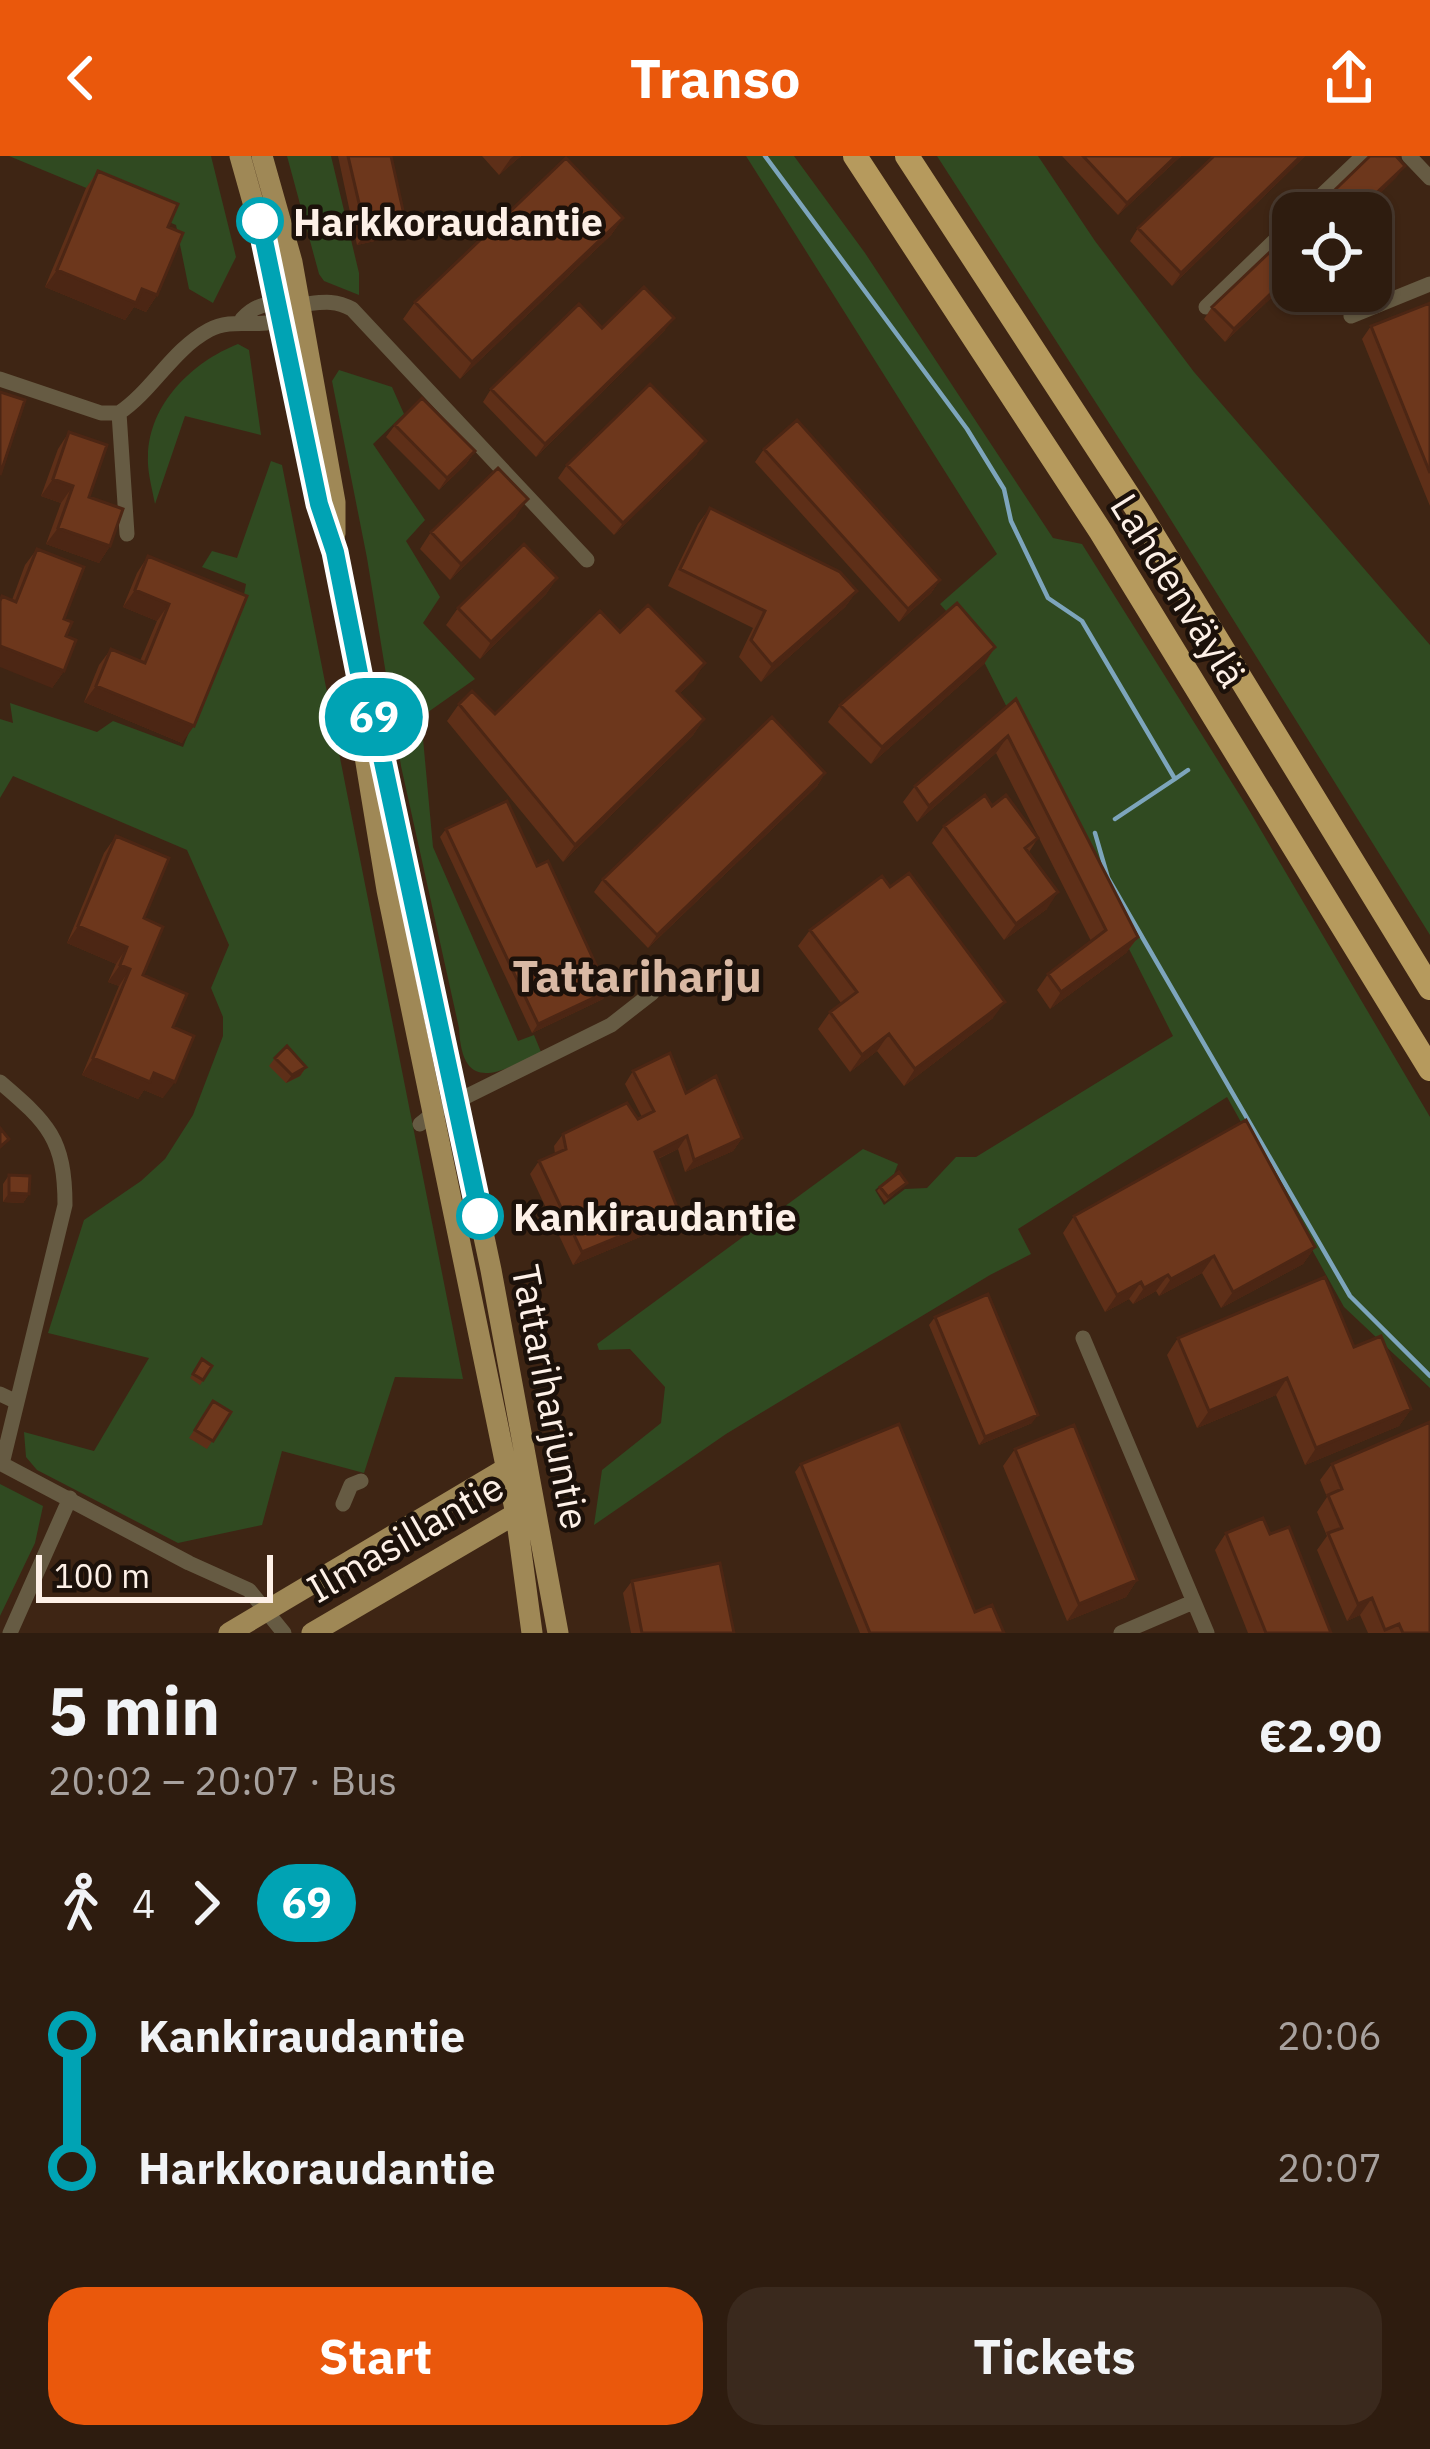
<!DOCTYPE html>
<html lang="en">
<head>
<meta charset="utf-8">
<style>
  :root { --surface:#2e1c0f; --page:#3a291d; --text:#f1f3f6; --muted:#a7a19e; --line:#493a2f; --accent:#ea580c }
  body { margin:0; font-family:"IBM Plex Sans",sans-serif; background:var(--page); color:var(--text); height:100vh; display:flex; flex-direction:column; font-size:45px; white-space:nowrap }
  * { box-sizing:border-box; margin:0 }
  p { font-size:39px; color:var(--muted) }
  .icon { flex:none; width:66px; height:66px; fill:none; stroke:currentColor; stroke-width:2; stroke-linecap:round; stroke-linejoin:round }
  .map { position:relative; height:1477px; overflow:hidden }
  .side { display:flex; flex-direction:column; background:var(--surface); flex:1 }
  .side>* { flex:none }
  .badge { padding:0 24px; border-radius:39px; font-size:42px; line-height:78px }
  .fabs { position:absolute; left:1272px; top:36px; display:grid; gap:24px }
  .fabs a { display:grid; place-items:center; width:120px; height:120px; border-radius:24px; background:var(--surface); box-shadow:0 3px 9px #0004,0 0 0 3px var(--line); font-size:60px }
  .scale { position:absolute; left:36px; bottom:30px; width:237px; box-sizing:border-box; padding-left:12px; border:6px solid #fdf0e7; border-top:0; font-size:33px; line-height:42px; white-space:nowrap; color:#fdf0e7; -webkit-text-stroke:9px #1c110a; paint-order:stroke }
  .map>.badge { position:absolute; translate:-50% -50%; box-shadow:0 0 0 6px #fff }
  .legs { display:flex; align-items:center; gap:18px; height:132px; padding:0 48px; font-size:39px }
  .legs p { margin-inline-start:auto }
  .overview { display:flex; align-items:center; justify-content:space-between; height:204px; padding:0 48px }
  h1 { font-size:66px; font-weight:800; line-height:90px }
  .button { display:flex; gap:24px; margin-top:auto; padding:24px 48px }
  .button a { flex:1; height:138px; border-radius:36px; background:var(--accent); color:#fff; font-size:48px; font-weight:800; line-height:138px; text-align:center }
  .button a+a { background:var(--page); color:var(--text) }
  ul { padding:0 48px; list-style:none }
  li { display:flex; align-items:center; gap:42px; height:132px; font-size:45px }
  li i { display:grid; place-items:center; width:18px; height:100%; margin:0 15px; background:currentColor }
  li i::after { content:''; width:30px; height:30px; margin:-15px; border:9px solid; border-radius:50%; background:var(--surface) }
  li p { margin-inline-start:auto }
  li:first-child i { background:linear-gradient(#0000 50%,currentColor 0) }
  li:last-child i { background:linear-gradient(currentColor 50%,#0000 0) }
  header { display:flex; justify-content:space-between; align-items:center; height:156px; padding:0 48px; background:var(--accent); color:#fff; font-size:54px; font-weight:800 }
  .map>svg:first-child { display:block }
  .green { fill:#304a21 }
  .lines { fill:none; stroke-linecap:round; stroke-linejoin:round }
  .stream { stroke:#7da5bc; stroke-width:4.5 }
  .minor { stroke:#665b43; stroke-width:15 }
  .major { stroke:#9f8856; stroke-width:21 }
  .highway { stroke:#b69a5d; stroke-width:24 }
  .wall { fill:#5e2f18 }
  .shaded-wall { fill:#4c2614 }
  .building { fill:#6d371c; stroke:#4c2614; stroke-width:3 }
  .line-1-casing { stroke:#fff; stroke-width:27 }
  .line-1 { stroke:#00a3b4; stroke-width:18 }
  .stop-1-dot { fill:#fff; stroke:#00a3b4; stroke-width:6 }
  .labels { text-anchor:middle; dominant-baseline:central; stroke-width:9; stroke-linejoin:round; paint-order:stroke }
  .stop-label { font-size:39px; font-weight:bold; fill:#fdf0e7; stroke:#1c110a; text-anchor:start }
  .street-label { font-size:39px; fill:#fdf0e7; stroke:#1c110a }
  .quarter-label { font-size:45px; font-weight:bold; fill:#d9b9a4; stroke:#1c110a }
</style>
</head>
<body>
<header><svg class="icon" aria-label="back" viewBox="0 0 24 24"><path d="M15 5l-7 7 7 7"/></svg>Transo<svg class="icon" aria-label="share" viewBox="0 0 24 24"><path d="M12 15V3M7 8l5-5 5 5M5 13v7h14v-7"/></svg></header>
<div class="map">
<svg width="1430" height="1477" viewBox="0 0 1430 1477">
  <rect width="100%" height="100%" fill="#3e2514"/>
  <path class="green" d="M9,0H211L236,101L213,147L189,133L176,69Z
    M287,0H331L359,117V139L324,125L319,118Z
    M746,0H794L865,97L1053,382L1082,388L1246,649L1430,961V1232L1344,1151L1227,941L1018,1073L1031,1098L990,1119L726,1278L594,1369L602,1314L661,1267L665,1231L630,1193L599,1194L597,1188L863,993L898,1008L894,1018L875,1034L884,1049L905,1033L927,1032L956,1001H976L1173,880L975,488L940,448L997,398Z
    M937,0H1038L1095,85L1194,216L1430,489V779L1156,340Z
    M238,188L249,194L261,279L185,260L155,348C152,332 147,315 148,300C149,248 192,206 238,188Z
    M339,214L392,231L404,258L373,288L425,364L406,385L440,441L423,467L475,523L421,561L433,691L518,885L534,879L541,896C499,917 462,939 459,872L401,610L367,402L332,225Z
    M271,305L282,309L463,1223L395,1221L364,1317L282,1295L262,1369L178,1387L37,1314L26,1301L24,1276L94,1295L149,1202L48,1177L84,1064L141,1025L165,1003L193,959L223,880V861L211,832L229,789L187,694L13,620L0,642V563L13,567L10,547L97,576L113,565L183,591L243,444L246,428L202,411L212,395L237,402Z
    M0,1328L43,1350L35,1387L0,1460Z"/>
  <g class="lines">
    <path class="stream" d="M765,0L967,273L1004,333L1011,365L1048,442L1082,465L1175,623L1115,663
      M1175,623L1188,614
      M1095,677L1108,722L1350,1140L1430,1220"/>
    <path class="minor" d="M1409,0L1430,22
      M1303,57L1363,0
      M1206,151L1293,67
      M1351,160L1430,128
      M242,163C262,141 279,150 305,148C324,146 335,144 352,153L587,404
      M0,223L101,257H119C153,234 172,194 209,174C237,159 265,177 289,158
      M119,257L127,378
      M0,926C48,967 65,983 65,1049L2,1308
      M420,968L435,956L611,869L652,837
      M1083,1182L1207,1477
      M0,1238L17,1246
      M0,1307L189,1407L249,1434L284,1477
      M343,1348L351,1329L361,1325
      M10,1477L70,1342
      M1121,1477L1193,1446"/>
    <path class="major" d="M240,0L271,110L318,348L335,396L360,527L371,550L491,1114L558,1477
      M262,0L292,106L335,346V378
      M360,529L357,552L387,734L516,1358L532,1477
      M229,1477L515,1307
      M312,1477L524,1353"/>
    <path class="highway" d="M855,0L1101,376L1430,913
      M907,0L1137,353L1430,832"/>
  </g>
  <path class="wall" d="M338,0H391L397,80L357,89Z
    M482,0H521L499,19Z
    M1062,0H1181L1118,59Z
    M1305,0L1172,130L1130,85L1138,72Z
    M98,15L168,71L157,139L146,156L134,151L125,164L45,131L86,32Z
    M623,62L611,79L460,223L403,163L415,146Z
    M1293,121L1225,186L1204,163L1212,151Z
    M1430,147V350L1362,183L1371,170Z
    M602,172L665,174L536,301L483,246L491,233Z
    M395,269L475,295L466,308L439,334L386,281Z
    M69,276L89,341L110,390L99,407L46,388L61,347L41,340L58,293Z
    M764,293L940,424L931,437L899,466L755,306Z
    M697,298L614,379L558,322L567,309Z
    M710,352L857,435L845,451L761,526L739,501L753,472L668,430L698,368Z
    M516,360L450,424L420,393L431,376Z
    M37,393L64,463L66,480L64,515L52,532L12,444L25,409Z
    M148,400L247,440L182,587L84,546L99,509L111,493L140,505L157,465L123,451L137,417Z
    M557,422L546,438L480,503L446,469L458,452Z
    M620,476L694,524L680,537L704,563L693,579L563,706L447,565L459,548L495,558Z
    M995,491L984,508L871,608L828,566L840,549Z
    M1016,543L1138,781L1126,797L1050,853L1037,834L1048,818L1091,785L996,597L917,666L903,646L915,630Z
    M825,617L817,630L648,792L594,736L603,723Z
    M992,650L1038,682L1029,696L1047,753L1004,784L932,687L944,670Z
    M446,673L537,710L608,835L603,843L532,877L440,681Z
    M116,680L144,762L143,819L173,871L163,942L144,934L138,943L82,919L119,830L108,826L116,808L67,787L104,697Z
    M810,774L993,862L904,930L877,895L850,916L818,873L830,856L841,847L798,790Z
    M275,902L306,911L300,920L286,927L269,910Z
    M633,915L686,937L742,982L733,995L685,1016L678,993L658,1003L671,1068L573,1109L530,1018L539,1005L555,998L554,990L563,978L642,961L625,928Z
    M9,1019L29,1038L23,1047L3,1046V1028Z
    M907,1027L885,1046L877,1035L880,1031Z
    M1074,1060L1315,1091L1303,1108L1221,1152L1202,1117L1159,1140L1156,1135L1133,1148L1129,1143L1105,1156L1063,1077Z
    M935,1161L1032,1267L979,1289L929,1169Z
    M1178,1182L1354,1191L1411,1253L1399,1270L1305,1309L1276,1239L1197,1272L1167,1199Z
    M202,1203L212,1210L200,1229L190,1222Z
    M213,1245L231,1256L207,1293L189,1282Z
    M1015,1293L1137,1424L1126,1441L1067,1465L1003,1310Z
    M801,1308L975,1456L1004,1477H860L795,1316Z
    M1332,1308L1430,1477H1368L1360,1459L1347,1465L1317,1394L1327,1380L1317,1356L1327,1341L1320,1324Z
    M1226,1377L1270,1378L1331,1477H1248L1215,1394Z
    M632,1425L734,1477H631L623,1437Z"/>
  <path class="shaded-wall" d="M514,0H521L499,19L511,2Z
    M1176,0H1181L1118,59L1127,47Z
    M1301,0H1305L1172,130L1181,117Z
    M1405,10L1396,22L1360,57H1355Z
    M623,62L611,79L460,223L472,206Z
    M406,68L397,80L357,89L366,77Z
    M57,114L142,133L157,139L146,156L134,151L125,164L45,131Z
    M1293,116V121L1225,186L1234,173Z
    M674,162L665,174L536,301L545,288Z
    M706,285L697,298L614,379L623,367Z
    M475,295L466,308L439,334L447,322Z
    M53,323L73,330L61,347L41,340Z
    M528,343L516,360L450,424L461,408Z
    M58,372L110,390L99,407L46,388Z
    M557,422L546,438L480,503L491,486Z
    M940,424L931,437L899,466L908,453Z
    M135,434L169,448L157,465L123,451Z
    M857,435L845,451L761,526L772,509Z
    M0,490L64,515L52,532L0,511Z
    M995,491L984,508L871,608L882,591Z
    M705,507L694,524L665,551L677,535Z
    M96,530L194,570L182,587L84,546Z
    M704,563L693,579L563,706L575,689Z
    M1008,580L996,597L917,666L929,650Z
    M825,617L817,630L648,792L657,779Z
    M1058,736L1047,753L1004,784L1016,768Z
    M78,770L127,791L116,808L67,787Z
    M1138,781L1126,797L1050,853L1061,836Z
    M120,809L130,813L119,830L108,826Z
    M608,835L603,843L532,877L538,868Z
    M1005,846L993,862L904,930L915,913Z
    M889,878L877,895L850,916L862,899Z
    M93,902L154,917L175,926L163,942L144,934L138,943L82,919Z
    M306,911L300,920L286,927L292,919Z
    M687,980L678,993L646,1008L655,996Z
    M742,982L733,995L685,1016L694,1004Z
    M9,1037L29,1038L23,1047L3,1046Z
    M679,1056L671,1068L573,1109L582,1096Z
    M1315,1091L1303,1108L1221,1152L1233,1136Z
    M1214,1100L1202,1117L1159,1140L1171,1123Z
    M1168,1119L1156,1135L1133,1148L1144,1132Z
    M1141,1126L1129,1143L1105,1156L1117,1139Z
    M1287,1222L1276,1239L1197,1272L1209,1255Z
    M1411,1253L1399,1270L1305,1309L1316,1292Z
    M1038,1259L1032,1267L979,1289L985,1281Z
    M1137,1424L1126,1441L1067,1465L1079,1448Z
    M1372,1442L1360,1459L1347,1465L1358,1448Z"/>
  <path class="building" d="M348,0H391L406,68L366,77Z
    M1083,0H1176L1127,47Z
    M1214,0H1301L1181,117L1138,72Z
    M1370,0H1396L1405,10L1355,57H1311Z
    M566,2L623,62L472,206L415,146Z
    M98,15L178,48L168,71L183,77L157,139L142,133L136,147L57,114Z
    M1293,74V116L1234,173L1212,151Z
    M644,131L674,162L545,288L491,233L579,148L602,172Z
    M1430,147V317L1371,170Z
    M650,228L706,285L623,367L567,309Z
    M0,236L25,244L0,319Z
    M422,242L475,295L447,322L395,269Z
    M797,264L940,424L908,453L764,293Z
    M69,276L107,289L89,341L123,353L110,390L58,372L73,330L53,323Z
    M498,312L528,343L461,408L431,376Z
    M710,352L840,416L857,435L772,509L751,484L765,455L680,413Z
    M524,388L557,422L491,486L458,452Z
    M37,393L84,411L64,463L72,466L66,480L76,484L64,515L0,490V445L2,440L16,446Z
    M148,400L247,440L194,570L96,530L111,493L145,507L169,448L135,434Z
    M957,447L995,491L882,591L840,549Z
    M648,449L705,507L677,535L704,563L575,689L459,548L472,535L495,558L600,455L620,476Z
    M1016,543L1138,781L1061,836L1048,818L1106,774L1008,580L929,650L915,630Z
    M772,561L825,617L657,779L603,723Z
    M985,639L992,650L1006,639L1038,682L1025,692L1058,736L1016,768L944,670Z
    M507,645L537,710L548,705L608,835L538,868L446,673Z
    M116,680L169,702L144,762L163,771L143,819L187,838L173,871L194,880L175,926L154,917L150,926L93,902L130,813L120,809L127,791L78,770Z
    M909,717L1005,846L915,913L889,878L862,899L830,856L857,836L810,774L882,720L890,731Z
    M287,890L306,911L292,919L275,902Z
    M670,897L686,937L716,920L742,982L694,1004L687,980L655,996L679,1056L582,1096L539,1005L566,993L563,978L627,947L638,963L654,955L633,915Z
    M1246,964L1315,1091L1233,1136L1214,1100L1171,1123L1168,1119L1144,1132L1141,1126L1117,1139L1074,1060Z
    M0,972L9,983L0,991Z
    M899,1016L907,1027L888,1041L880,1031Z
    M9,1019L30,1020L29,1038L9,1037Z
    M1325,1121L1354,1191L1381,1180L1411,1253L1316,1292L1287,1222L1209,1255L1178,1182Z
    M988,1138L1038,1259L985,1281L935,1161Z
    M202,1203L212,1210L203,1224L193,1218Z
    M213,1245L231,1256L213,1285L195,1274Z
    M1430,1266V1477H1403L1399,1468L1385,1474L1372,1442L1358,1448L1328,1377L1342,1372L1328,1339L1342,1333L1332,1308Z
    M899,1268L975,1456L992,1449L1004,1477H870L801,1308Z
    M1074,1269L1137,1424L1079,1448L1015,1293Z
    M1263,1362L1270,1378L1289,1371L1331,1477H1266L1226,1377Z
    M720,1407L734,1477H642L632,1425Z"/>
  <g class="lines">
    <g class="line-1-casing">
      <path id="line-1" d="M260,65L319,348L335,396L361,527L371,550L480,1060"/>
    </g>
    <use href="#line-1" class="line-1"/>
  </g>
  <g class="stop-1-dot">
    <circle cx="260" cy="65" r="21"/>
    <circle cx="480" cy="1060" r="21"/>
  </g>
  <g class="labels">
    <g class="stop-label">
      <text x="293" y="65">Harkkoraudantie</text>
      <text x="513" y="1060">Kankiraudantie</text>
    </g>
    <g class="street-label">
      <text transform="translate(1179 434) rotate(58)">Lahdenväylä</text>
      <text transform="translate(551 1241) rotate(79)">Tattariharjuntie</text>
      <text transform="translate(405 1381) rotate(-30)">Ilmasillantie</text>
    </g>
    <g class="quarter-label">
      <text x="637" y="819">Tattariharju</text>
    </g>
  </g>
</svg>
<div class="fabs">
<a><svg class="icon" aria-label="locate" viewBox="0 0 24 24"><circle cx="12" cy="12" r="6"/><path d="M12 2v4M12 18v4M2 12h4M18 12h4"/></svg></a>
</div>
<div class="scale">100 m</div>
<b class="badge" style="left:374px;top:561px;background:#00a3b4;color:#fff">69</b>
</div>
<section class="side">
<div class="overview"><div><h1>5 min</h1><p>20:02 – 20:07 · Bus</p></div><b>€2.90</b></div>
<div class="legs"><svg class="icon" aria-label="walk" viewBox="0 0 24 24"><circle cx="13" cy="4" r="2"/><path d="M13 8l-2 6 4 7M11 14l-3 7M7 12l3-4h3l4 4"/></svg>4<svg class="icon" aria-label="forward" viewBox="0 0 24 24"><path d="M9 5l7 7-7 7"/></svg><b class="badge" style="background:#00a3b4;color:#fff">69</b></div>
<ul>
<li><i style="color:#00a3b4"></i><b>Kankiraudantie</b><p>20:06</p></li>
<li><i style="color:#00a3b4"></i><b>Harkkoraudantie</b><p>20:07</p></li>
</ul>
<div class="button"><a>Start</a><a>Tickets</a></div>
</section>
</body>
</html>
